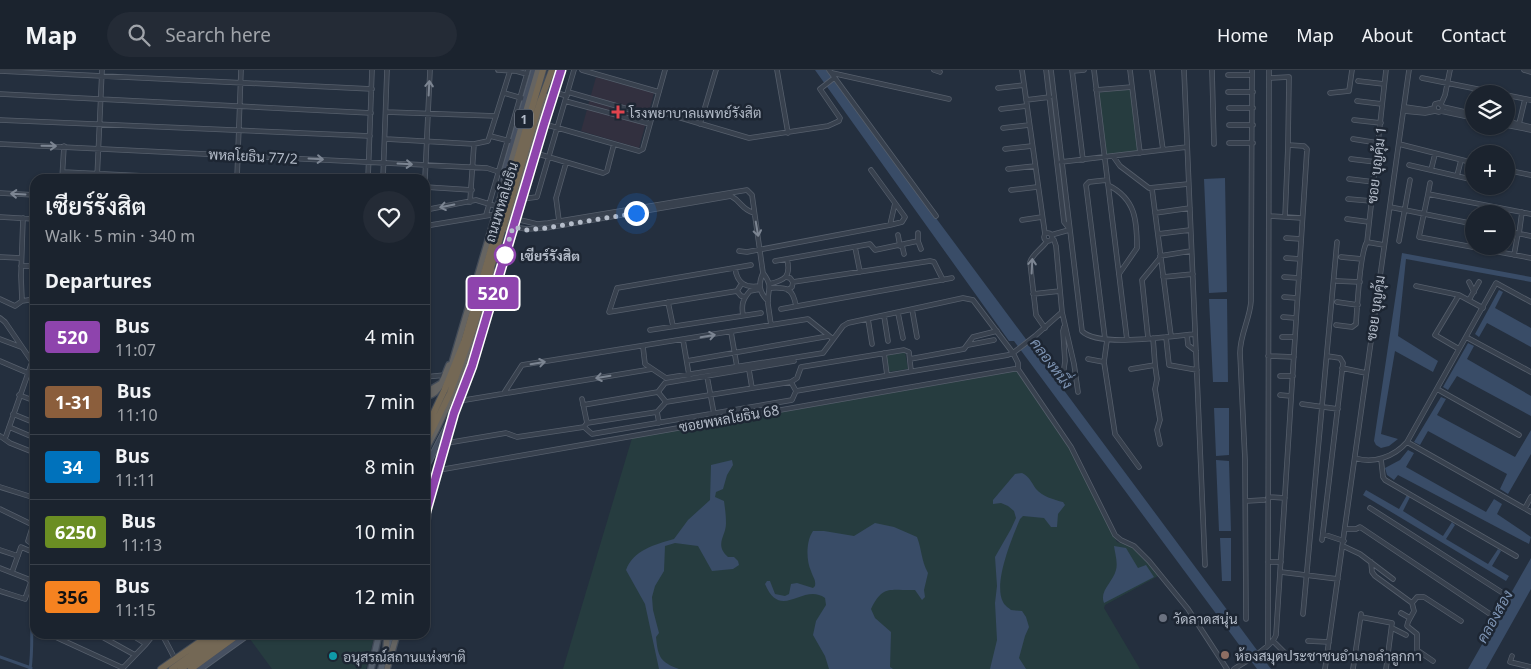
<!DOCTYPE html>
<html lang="en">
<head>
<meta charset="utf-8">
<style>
  :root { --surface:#1b232e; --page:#242b36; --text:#f1f3f6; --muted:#a0a4aa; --line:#39404a }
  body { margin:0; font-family:"Noto Sans",Sarabun,sans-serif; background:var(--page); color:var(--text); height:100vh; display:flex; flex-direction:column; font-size:19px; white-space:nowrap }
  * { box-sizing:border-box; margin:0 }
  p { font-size:16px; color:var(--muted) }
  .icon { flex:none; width:28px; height:28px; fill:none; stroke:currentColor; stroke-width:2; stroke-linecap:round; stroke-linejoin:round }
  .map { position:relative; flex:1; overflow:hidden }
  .drawer { position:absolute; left:30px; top:104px; width:400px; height:465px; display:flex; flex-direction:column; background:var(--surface); border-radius:15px; box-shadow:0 1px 4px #0004,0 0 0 1px var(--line) }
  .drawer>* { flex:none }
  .badge { padding:0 10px; border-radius:4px; font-size:18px; line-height:32px }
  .buttons { position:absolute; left:1465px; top:15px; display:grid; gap:10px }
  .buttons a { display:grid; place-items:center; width:50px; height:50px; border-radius:50%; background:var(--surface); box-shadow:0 1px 4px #0004,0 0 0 1px var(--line); font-size:25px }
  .you { position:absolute; width:25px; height:25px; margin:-12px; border:4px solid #fff; border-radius:50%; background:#1a73e8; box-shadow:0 0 0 8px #1a73e833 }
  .map>.badge { position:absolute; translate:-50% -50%; box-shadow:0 0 0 2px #fff }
  h2 { padding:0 15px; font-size:19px; line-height:45px }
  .round { display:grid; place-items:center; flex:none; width:52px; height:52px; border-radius:26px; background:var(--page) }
  .summary { display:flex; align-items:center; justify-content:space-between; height:85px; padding:0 15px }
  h1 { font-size:24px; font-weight:600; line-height:38px }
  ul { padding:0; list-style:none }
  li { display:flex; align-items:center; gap:15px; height:65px; padding:0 15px; border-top:1px solid var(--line) }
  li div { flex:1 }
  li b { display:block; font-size:19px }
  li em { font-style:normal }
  li .badge { min-width:55px; font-weight:700; text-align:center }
  header { display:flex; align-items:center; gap:30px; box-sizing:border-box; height:70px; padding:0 25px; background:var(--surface); border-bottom:1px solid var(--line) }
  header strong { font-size:24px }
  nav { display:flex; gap:28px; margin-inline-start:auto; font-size:18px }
  .search { width:350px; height:45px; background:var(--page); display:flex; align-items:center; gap:12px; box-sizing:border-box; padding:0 18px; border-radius:28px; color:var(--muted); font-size:19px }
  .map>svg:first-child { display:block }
  .medical { fill:#32303f }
  .green { fill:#263c3f }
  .water { fill:#394c67 }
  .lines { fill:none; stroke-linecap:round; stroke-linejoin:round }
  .canal { stroke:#394c67; stroke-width:3 }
  .minor-casing { stroke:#565f6c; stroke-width:5.5 }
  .secondary-casing { stroke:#565f6c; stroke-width:7 }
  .primary-casing { stroke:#414a57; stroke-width:8 }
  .trunk-casing { stroke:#434c59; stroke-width:8 }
  .motorway-casing { stroke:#434c59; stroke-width:8 }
  .minor { stroke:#38414e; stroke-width:4 }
  .secondary { stroke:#465061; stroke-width:5 }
  .primary { stroke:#56606e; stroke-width:5.5 }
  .trunk { stroke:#656462; stroke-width:5.5 }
  .motorway { stroke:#746855; stroke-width:6 }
  .trunk-bridge-casing { stroke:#434c59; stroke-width:8; stroke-linecap:butt }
  .trunk-bridge { stroke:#656462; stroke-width:5.5 }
  .oneway { stroke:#7c8592 }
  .line-casing { stroke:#fff; stroke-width:11 }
  .line { stroke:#8e44ad; stroke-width:8 }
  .walk { stroke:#b4bcc9; stroke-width:5; stroke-dasharray:0 9 }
  .health-dot { fill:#e0444e; stroke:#1d2633; stroke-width:2 }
  .stop-dot { fill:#fff; stroke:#8e44ad; stroke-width:2.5 }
  .worship-dot { fill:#6b7280; stroke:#1d2633; stroke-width:2 }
  .education-dot { fill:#8d6e63; stroke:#1d2633; stroke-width:2 }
  .culture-dot { fill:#0f9aa8; stroke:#1d2633; stroke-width:2 }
  .labels { text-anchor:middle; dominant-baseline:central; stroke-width:5; stroke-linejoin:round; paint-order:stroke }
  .shield { fill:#1d2633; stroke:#878f9c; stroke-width:1 }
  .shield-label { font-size:12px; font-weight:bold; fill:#b4bcc9 }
  .poi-label { font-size:14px; fill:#b4bcc9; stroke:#1d2633; text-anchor:start }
  .street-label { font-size:14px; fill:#b4bcc9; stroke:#1d2633 }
  .stop-label { font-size:14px; font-weight:bold; fill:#b4bcc9; stroke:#1d2633; text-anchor:start }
  .water-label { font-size:15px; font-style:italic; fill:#7c92b1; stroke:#1d2633 }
</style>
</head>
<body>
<header>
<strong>Map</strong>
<div class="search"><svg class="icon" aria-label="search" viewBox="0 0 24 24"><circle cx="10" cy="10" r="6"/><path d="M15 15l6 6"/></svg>Search here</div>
<nav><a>Home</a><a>Map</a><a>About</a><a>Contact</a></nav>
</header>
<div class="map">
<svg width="1531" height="599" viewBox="0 0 1531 599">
  <rect width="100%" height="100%" fill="#242f3e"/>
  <path class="medical" d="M596,7L654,23L639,78L581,61Z"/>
  <path class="green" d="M1132,19L1139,82L1105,86L1096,23Z
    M905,282L908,299L888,302L885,286Z
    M1017,301L1073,383L1117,472L1131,476L1160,505L1105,535L1104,538L1140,599H563L632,368Z
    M257,564H375L366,599H272L250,569Z"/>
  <path class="water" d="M815,0H826L1271,599H1257L1014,271H1009Z
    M1225,108L1227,222L1209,223L1204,109Z
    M1402,183L1531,207V212L1406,189L1398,266L1438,291L1433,302L1395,281L1381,364L1398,369L1389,376L1381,378L1376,375L1374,371Z
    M1499,220L1503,222L1495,238L1531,258V277L1487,253L1479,267L1475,264Z
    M1209,229H1227L1228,312H1213Z
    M1468,273L1474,276L1467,289L1531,326V346L1457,306L1448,320L1443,317Z
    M1441,327L1446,329L1437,345L1515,387L1531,360V384L1508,424L1500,419L1507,404L1428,361L1420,375L1414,372Z
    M1214,338H1229V385L1216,386Z
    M1408,380L1414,383L1406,397L1486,442L1494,429L1502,434L1497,444L1531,467L1529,474L1398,405L1394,410L1387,405L1385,398L1400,390Z
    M732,390L733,395L727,405L723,419L716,422L715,427L724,431C725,438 726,446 726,453C726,467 714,474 728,487H734L738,491L739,495L733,499L712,501L698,476L675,473L665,476L664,501L655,516L652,527L653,540L659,563L656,567C658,587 660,592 679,599H659L645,534L626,500C633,480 656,474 674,469L688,450L710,430L711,395Z
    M1216,390L1229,391L1231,461H1219Z
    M1022,403C1030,407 1031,412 1036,419C1042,426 1054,430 1063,432L1065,435L1058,444L1057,457H1051L1044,448L1023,446L1020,449C1012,468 993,513 1003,532C1004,535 1009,538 1011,540L1022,541L1026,547L1029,557L1025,566L1019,588L1026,599H990L997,570L995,533L997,516L995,487L1011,459L1016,448L1014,441L1008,436L1001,433L993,434V430L1015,404Z
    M1366,420L1399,439L1407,425L1410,427L1403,441L1443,466L1452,452L1455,455L1446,469L1488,494L1498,479L1501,481L1492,496L1509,506L1506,511L1363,425Z
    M875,453L894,457L917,467C922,480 921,490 928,503L924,520L925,527L922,530L915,520C891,521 883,514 871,539L875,548L891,562L890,597L893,599H829L825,586L813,565L816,551L826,535L825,528C803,512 781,552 765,514L767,511H770L775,524L785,526L789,524L791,514L797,513L813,518L815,516C816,509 813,508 811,501C806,490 806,471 813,461H824L854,466Z
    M1220,468H1231V511H1222Z
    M1114,476L1126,478L1138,498L1146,495L1154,507L1104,533C1099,521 1113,512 1116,500C1118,492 1115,484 1114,476Z
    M1531,488V519L1486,599H1468Z"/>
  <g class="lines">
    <path class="canal" d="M0,587L31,598
      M30,599C34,574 29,546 35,521"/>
    <g class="minor-casing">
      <path id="minor" d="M498,0L516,1L527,4
        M582,0L659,22
        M777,0L788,63
        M829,0L936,146
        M934,0L940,2
        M1022,0L1045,164
        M1046,0L1064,152L1068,157
        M1051,0L1082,261C1098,278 1172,266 1195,264
        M1072,0L1083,90
        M1094,0L1127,270
        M1130,0L1140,83
        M1152,0L1163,80
        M1184,0L1205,495
        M1212,0L1214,74
        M1524,0L1531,2
        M0,1L372,19
        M1073,1L1084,0
        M832,3L949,29
        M1228,5H1252
        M1422,8L1502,24
        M1358,11L1384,14
        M998,18L1024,15
        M1096,20L1132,17
        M554,22L567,26
        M568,22L652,46
        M1228,22H1253
        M504,23L525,29
        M1330,23L1349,21L1352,0
        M0,24L371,43
        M1506,25L1531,30
        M1026,30L1050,27
        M565,31L650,54
        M1357,31L1382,34
        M1441,34L1445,25L1450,0
        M1405,37L1426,40L1434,38
        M1443,37L1442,41L1439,42L1435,41L1434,38L1435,34L1439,33L1443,37L1474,44
        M1229,38H1253
        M1001,39L1026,36
        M654,40L749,68L828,56L839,51L840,48L820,19L834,8
        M1404,41L1425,43L1435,41
        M1441,41L1474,48
        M386,42L496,46
        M0,50L370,66
        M1354,50L1381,53
        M1506,51L1531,57
        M544,54L639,81L643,79L665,0
        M700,54L716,0
        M1519,54L1525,29
        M1229,55H1253
        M1506,55L1531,60
        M1003,58L1029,55
        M490,66L510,71
        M386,69L474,74L488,71L510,1
        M1353,69L1378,73
        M1229,73H1253
        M0,74L487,98L505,104
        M1399,74L1474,93
        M1005,79L1032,76
        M535,83L603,103L607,101L614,74
        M1113,86L1120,96L1149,118L1188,114
        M1351,89L1376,92
        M1061,92L1187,77
        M1409,95L1474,110
        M1008,99L1035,96
        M1431,100L1435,84
        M1506,100L1531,105
        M63,102L208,109
        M1457,106L1461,90
        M62,109L64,76
        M97,109L102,0
        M237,109L241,0
        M368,109L372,0
        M383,109L387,0
        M425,109L430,0
        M1349,109L1374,112
        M1108,115C1136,129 1137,151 1137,178L1119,204
        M425,117L472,120
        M1152,119L1171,266
        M1011,120L1037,117
        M1492,121L1493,116
        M0,123L35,125
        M1428,124L1430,113
        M522,129L537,127L574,0
        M1348,129L1372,131
        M470,132L474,74
        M1390,137L1474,154
        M425,140L476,130L499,137
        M1155,143L1190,138
        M1531,144L1428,124L1419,167L1531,188
        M486,145L528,0
        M1269,146L1302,148
        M0,147L35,149
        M1285,147L1288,75
        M516,149L537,154L548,153L747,120L752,125L763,203C774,218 767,218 768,234C769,241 770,248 771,255
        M1347,149L1369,152
        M1022,150L1042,147
        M559,151L556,128L566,93
        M890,155L902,152L905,147L895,133
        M425,156L497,144
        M513,157L527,159L546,158L731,126C742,132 741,139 754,143
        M1506,161L1531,166
        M1044 167a4 4 0 1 1 8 0a4 4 0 1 1-8 0Z
        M1158,164L1190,160
        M1519,164L1522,142
        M898,165L900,176
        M1051,165L1069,160
        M1286,168L1301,169
        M918,171V163
        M1399,171L1410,110
        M902,175L904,184
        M1384,175L1367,172L1386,0
        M855,177L860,202
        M739,181L747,182L890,155L895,133L871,100
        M1514,185L1518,163
        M1160,186L1191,181
        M0,187L21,188
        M1341,187L1362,189
        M1286,188L1300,189
        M775,191L870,174L875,180L918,171L921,179
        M21,196H35
        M735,198C737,213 745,218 759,216
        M763,203C758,214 759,222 768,231
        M786,207L790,208L793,212L792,217L788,220
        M1163,207L1193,204
        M1284,207L1299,208
        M1337,211L1360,212
        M793,212L930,191L934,192L943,210
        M1469,212L1474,222
        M742,213L737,221L741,226L745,227
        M769,214C786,210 791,206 787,189
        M1416,216L1459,225
        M771,218C788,217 793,219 796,236
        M737,221L609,242L617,218L751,195
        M1033,224L1060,221
        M1284,227L1297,228
        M0,229L15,236L22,231L35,229
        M1469,230L1479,212
        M22,231L21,206L23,148
        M668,232L673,256
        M1337,232L1358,235
        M781,239L952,208
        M912,239L917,267
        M1062,242L1074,294L1078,322
        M898,243L903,268
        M743,245C741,234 743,229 750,221L760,219
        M884,246L888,271
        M1283,247L1296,248
        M0,248L5,252L35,296
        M868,249L872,274
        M1336,255L1352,257L1356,254C1357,239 1360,181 1367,172
        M1045,258L1036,245L1030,192C1033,183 1042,179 1047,171
        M650,260L761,243
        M731,262L737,297
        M1187,265L1188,275L1196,281
        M1166,267L1169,295L1197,300
        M1282,267H1295
        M1466,267L1531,302
        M1148,268L1142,210L1160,188
        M0,269L21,277
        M1105,269L1086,115L1089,112L1107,110
        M683,270L689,305
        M1107,270L1104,292L1115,364L1139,397
        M968,275L994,270
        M643,277L645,294L666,308L823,283L843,256L848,253L963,228L973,230L1013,283L1018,293V299L1071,377L1115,465L1121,470L1134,476L1149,491L1188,539L1227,599
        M1459,279L1435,265L1459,225L1483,238
        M884,283L887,305
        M1268,286L1294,287
        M910,289L964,279L973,267L997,261
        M1088,289L1104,292
        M0,291L35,306
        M687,291L829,266
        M1155,295L1157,309L1155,319L1160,350L1157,360L1160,374
        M801,297L904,280L909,282L911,301
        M1342,298L1366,303
        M1131,299L1155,295L1153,268
        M749,300L752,318
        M707,306L714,344
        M1063,306L1065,291L1063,261L1064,257
        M1280,306H1293
        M425,307L445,305
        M1437,319L1519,365
        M796,321L1008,285L1013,283L1035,266L1062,242L1056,176L1054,170L1052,168
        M504,323L522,295L808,249L833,269
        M19,325L35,331
        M1280,325L1291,326
        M582,329L587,353
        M459,331L652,299
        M666,332L658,322L665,313L794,291
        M1302,334L1338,339
        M583,335L658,322
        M13,344L35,353
        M659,353L657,342L666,332L791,312L797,308L801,297
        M9,357L35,368
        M584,357L592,364L792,330L796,321L791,312
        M0,366L10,373L35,383
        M6,366L32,292
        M1407,372L1531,442
        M447,373L506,363L517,367L584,357L587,353L657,342
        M1355,388C1373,394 1394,387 1407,372L1496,213L1531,232
        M1381,389L1383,407L1385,410L1516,486
        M439,400L1014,299H1018
        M0,417L35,428
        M1268,427L1285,428
        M1246,431L1264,430
        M1525,438L1531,427
        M0,439L33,455L28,471L34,475
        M1345,459H1356L1360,457L1496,548L1509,527L1370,438
        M1323,464L1344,471
        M1322,470L1343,293L1340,288L1327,286
        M1343,476L1360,484L1393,509
        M0,480L18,486
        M1268,492H1281
        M1371,492L1372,502L1375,506L1412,533L1414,541L1408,552L1407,556L1417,564V580L1433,591
        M0,498L28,509L31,512L25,529L0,521
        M12,502L21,477L35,483
        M1281,502L1338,509
        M1412,533L1417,527H1424L1461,551
        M1401,543L1410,548
        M1303,544L1337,172
        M1361,547L1392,553L1386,599
        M1246,549L1245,390L1240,283C1240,264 1250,249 1251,231L1252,0
        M1392,558L1406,565
        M49,564L123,598L146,574L130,564
        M97,564L135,585
        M149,564L145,570L146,574L154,564
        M157,564L164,568L174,587
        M1273,571L1288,586
        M1308,571L1329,572
        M1268,575L1269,0
        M1512,586L1510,592L1531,597
        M1234,599C1245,592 1272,577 1276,565L1307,79L1304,76L1288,75L1289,7L1269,8
        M1325,599L1409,0
        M1353,599L1361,544"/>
    </g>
    <g class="secondary-casing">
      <path id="secondary" d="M504,110L506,96L534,0
        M425,399L454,343L472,296L544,54L561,0
        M200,599L249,564"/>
    </g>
    <g class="primary-casing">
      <path id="primary" d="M427,439L454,343
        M371,599L379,564
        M381,599L391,564"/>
    </g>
    <g class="trunk-casing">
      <path id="trunk" d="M540,68L541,49
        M506,159L545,26
        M450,300L538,0
        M425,323L440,314
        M425,327C441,324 443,308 449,295
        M425,381C457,324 476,264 493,201
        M379,567L381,564
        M386,581L387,564
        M387,599L397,564"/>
    </g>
    <g class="motorway-casing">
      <path id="motorway" d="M425,361L444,321L464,272L543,0
        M425,374L450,323L473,259L540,32L552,0
        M161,599L211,564
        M172,599L221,564
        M181,599L232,564
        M191,599L239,564"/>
    </g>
    <use href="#minor" class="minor"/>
    <use href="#secondary" class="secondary"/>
    <use href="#primary" class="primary"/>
    <use href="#trunk" class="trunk"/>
    <use href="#motorway" class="motorway"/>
    <g class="trunk-bridge-casing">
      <path id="trunk-bridge" d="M425,430L428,443L425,466"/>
    </g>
    <use href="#trunk-bridge" class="trunk-bridge"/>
  </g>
  <defs><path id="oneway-shaft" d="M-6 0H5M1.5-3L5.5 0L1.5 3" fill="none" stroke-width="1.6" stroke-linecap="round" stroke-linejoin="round" transform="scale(1.25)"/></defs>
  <g class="oneway">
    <use href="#oneway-shaft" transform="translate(429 18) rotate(-87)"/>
    <use href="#oneway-shaft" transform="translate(49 76) rotate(1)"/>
    <use href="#oneway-shaft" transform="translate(316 89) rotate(3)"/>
    <use href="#oneway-shaft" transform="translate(405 94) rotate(3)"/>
    <use href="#oneway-shaft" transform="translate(18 124) rotate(-177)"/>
    <use href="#oneway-shaft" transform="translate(447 136) rotate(169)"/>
    <use href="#oneway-shaft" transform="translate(757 159) rotate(80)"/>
    <use href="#oneway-shaft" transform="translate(1032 196) rotate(-87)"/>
    <use href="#oneway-shaft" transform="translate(708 266) rotate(-10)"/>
    <use href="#oneway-shaft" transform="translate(538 293) rotate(-9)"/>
    <use href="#oneway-shaft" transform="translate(603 307) rotate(171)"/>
  </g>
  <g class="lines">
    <g class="line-casing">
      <path id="line" d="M425,445L454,343L472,296L544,54L561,0"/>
    </g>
    <use href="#line" class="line"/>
    <path class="walk" d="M505,185L503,190L513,157L527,160L546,158L636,143"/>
  </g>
  <path class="health-dot" d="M615.5 34.5h5v5h5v5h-5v5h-5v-5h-5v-5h5z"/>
  <circle class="stop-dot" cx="505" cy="185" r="10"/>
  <circle class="worship-dot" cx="1163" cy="548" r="5"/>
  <circle class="education-dot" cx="1225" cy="585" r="5"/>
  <circle class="culture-dot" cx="333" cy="586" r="5"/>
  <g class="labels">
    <rect class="shield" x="515" y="39.5" width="18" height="19" rx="4"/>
    <g class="shield-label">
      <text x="524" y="49">1</text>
    </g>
    <g class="poi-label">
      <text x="629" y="42">โรงพยาบาลแพทย์รังสิต</text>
      <text x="1173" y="548">วัดลาดสนุ่น</text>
      <text x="1235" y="585">ห้องสมุดประชาชนอำเภอลำลูกกา</text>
      <text x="343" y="586">อนุสรณ์สถานแห่งชาติ</text>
    </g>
    <g class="street-label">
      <text transform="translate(253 86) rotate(3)">พหลโยธิน 77/2</text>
      <text transform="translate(1376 95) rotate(-83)">ซอย บุญคุ้ม 1</text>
      <text transform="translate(501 132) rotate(-73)">ถนนพหลโยธิน</text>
      <text transform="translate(1375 238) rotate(-82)">ซอย บุญคุ้ม</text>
      <text transform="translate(729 348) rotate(-10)">ซอยพหลโยธิน 68</text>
    </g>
    <g class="stop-label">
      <text x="520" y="185">เซียร์รังสิต</text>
    </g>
    <g class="water-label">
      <text transform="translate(1052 293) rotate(53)">คลองหนึ่ง</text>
      <text transform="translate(1494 546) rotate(-61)">คลองสอง</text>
    </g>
  </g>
</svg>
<div class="buttons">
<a><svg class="icon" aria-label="layers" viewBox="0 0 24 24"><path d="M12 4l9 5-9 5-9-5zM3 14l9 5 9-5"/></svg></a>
<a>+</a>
<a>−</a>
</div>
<div class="you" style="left:636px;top:143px"></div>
<b class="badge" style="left:493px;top:223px;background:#8e44ad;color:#fff">520</b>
<section class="drawer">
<div class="summary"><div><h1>เซียร์รังสิต</h1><p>Walk · 5 min · 340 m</p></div><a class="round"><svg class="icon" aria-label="heart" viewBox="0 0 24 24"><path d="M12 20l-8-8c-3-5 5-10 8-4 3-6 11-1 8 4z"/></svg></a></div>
<h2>Departures</h2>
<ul>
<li><span class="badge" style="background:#8e44ad;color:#fff">520</span><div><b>Bus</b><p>11:07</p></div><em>4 min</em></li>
<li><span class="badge" style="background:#8b5e3c;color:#fff">1-31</span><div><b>Bus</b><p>11:10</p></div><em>7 min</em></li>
<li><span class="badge" style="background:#0072bc;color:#fff">34</span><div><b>Bus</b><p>11:11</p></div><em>8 min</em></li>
<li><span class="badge" style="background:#6b8e23;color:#fff">6250</span><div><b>Bus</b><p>11:13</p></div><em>10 min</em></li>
<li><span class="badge" style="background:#f58220;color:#111">356</span><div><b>Bus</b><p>11:15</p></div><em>12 min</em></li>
</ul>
</section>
</div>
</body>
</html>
